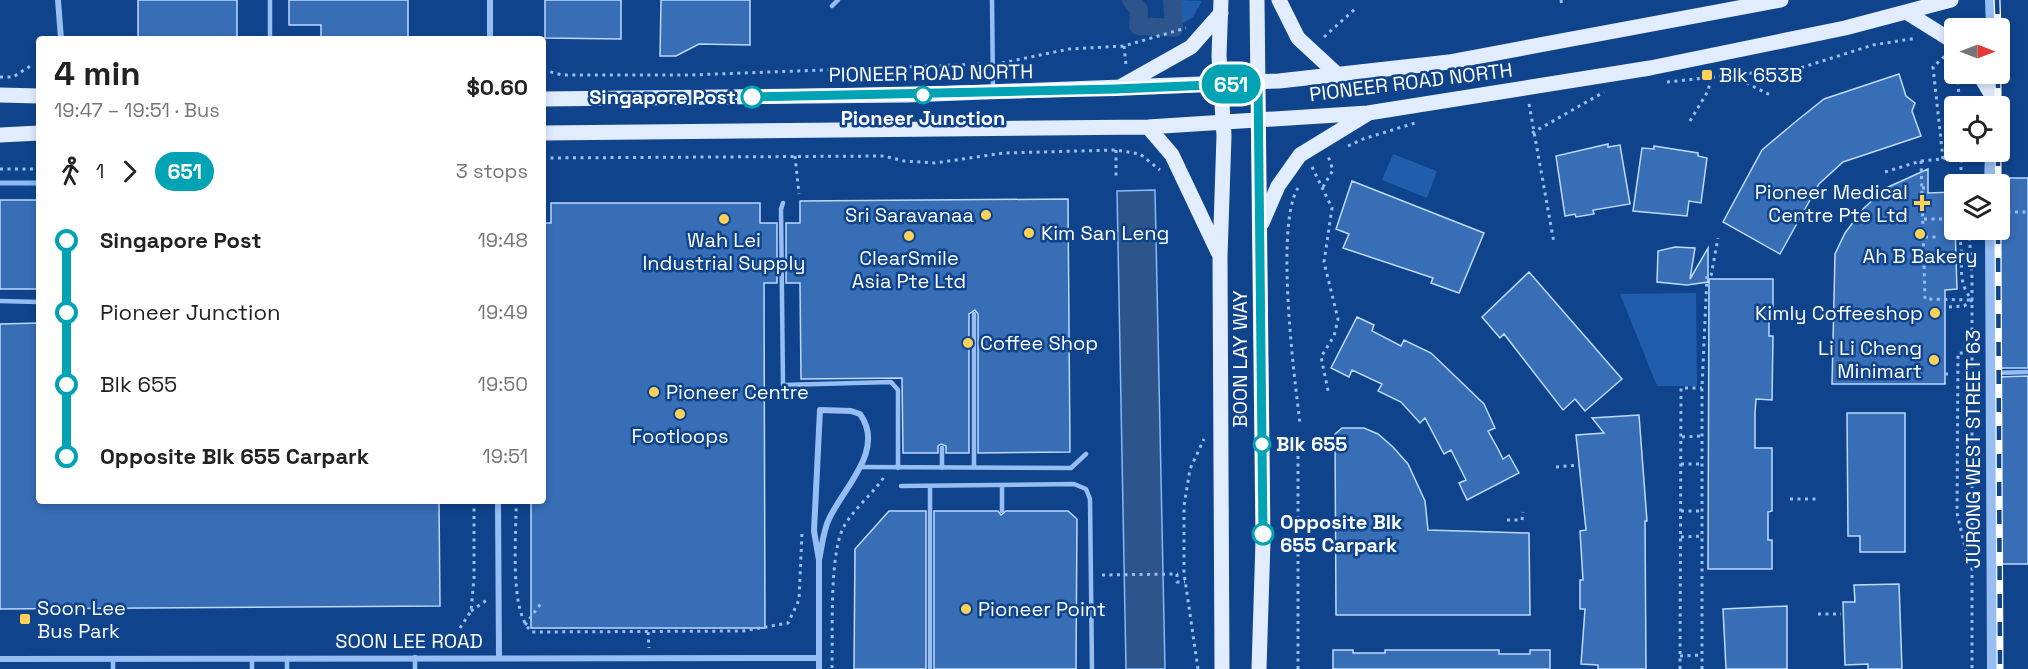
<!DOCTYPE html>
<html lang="en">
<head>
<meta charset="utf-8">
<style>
  :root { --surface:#fff; --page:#f2f2f2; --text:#222; --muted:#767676 }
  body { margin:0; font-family:"Space Grotesk",sans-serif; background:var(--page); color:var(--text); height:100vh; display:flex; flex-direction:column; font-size:22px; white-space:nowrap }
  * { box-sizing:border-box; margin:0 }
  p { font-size:20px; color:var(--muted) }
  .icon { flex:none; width:33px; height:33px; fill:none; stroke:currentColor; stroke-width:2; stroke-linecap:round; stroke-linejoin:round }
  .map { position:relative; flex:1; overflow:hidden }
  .drawer { position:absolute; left:36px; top:36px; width:510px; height:468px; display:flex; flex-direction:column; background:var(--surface); border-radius:6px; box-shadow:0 3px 9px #0003 }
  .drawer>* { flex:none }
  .badge { padding:0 12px; border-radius:20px; font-size:21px; line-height:39px }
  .needle { width:39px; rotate:90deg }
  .fabs { position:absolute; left:1944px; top:18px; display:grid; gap:12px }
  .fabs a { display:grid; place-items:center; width:66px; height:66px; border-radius:6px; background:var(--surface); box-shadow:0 3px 9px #0003; font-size:30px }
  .map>.badge { position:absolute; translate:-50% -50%; box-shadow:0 0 0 3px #fff }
  .legs { display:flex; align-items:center; gap:9px; height:66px; padding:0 18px; font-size:20px }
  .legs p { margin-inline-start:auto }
  .headline { display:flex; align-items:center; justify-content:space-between; height:102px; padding:0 18px }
  h1 { font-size:33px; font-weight:700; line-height:45px }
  ul { padding:0 18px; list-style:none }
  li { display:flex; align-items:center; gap:21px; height:72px; font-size:22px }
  li i { display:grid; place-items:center; width:9px; height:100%; margin:0 8px; background:currentColor }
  li i::after { content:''; width:15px; height:15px; margin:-8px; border:4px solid; border-radius:50%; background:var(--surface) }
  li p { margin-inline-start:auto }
  li:first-child i { background:linear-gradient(#0000 50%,currentColor 0) }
  li:last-child i { background:linear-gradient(currentColor 50%,#0000 0) }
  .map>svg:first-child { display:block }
  .green { fill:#205dac }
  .water { fill:#2d558b; stroke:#87b9f7; stroke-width:1.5 }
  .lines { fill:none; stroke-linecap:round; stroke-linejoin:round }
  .stream { stroke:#87b9f7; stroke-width:5 }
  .canal { stroke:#2d558b; stroke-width:18 }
  .building { fill:#376eb6; stroke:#bdd9fe; stroke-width:1.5 }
  .path { stroke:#96bef3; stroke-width:3; stroke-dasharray:3 4.5; stroke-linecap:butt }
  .service { stroke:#96bef3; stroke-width:4.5 }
  .minor { stroke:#96bef3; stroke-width:6 }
  .tertiary { stroke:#96bef3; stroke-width:10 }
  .primary { stroke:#e1edff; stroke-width:15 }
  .rail-casing { stroke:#fff; stroke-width:7 }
  .rail { stroke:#0f448c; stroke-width:4.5; stroke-dasharray:14; stroke-linecap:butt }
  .path-bridge { stroke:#96bef3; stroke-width:3; stroke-dasharray:3 4.5; stroke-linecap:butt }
  .line-1-casing { stroke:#fff; stroke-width:14 }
  .line-1 { stroke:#00a3b4; stroke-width:9 }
  .poi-dot { fill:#ffd157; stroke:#0f448c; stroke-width:2 }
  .stop-1-dot { fill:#fff; stroke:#00a3b4; stroke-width:3 }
  .labels { text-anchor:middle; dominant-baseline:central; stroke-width:5; stroke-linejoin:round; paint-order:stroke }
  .street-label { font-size:20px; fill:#fff; stroke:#0f448c }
  .poi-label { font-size:20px; fill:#fff; stroke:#0f448c; text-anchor:start }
  .stop-label { font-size:20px; font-weight:bold; fill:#fff; stroke:#0f448c; text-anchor:start }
</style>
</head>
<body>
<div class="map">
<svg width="2028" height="669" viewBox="0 0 2028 669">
  <rect width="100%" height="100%" fill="#0f448c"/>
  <path class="green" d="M1179,0L1202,1L1193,17L1177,27Z
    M1393,154L1437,171L1427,198L1382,180Z
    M1696,293L1697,386H1657L1620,294Z"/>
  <path class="water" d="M1155,190L1165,669H1126L1117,191Z"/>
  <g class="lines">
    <path class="stream" d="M0,183H39"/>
    <path class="canal" d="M1131,0L1139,10L1138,26L1174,28L1172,0"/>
  </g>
  <path class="building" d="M138,0H237V39H138Z
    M289,0H408V39H321V25H289Z
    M545,0H621V39L545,38Z
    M661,0H750V45L699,44L676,56H660Z
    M1899,74L1906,96L1915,103L1912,111L1921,136L1843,162L1819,184L1780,254L1723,222L1762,150L1794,123L1824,99Z
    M1608,144V147L1620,145L1630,204L1593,210L1594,214L1576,217L1575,214L1565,216L1556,156Z
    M1654,146L1698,153V156L1707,158L1701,203L1689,201L1687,216L1633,211L1642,148L1654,149Z
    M1928,169V193L1954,192L1957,289L1945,290V384H1832L1835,254L1845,233L1864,208L1886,188Z
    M2000,178H2028V368H1998Z
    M1352,181L1484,233L1459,293L1431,283L1433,278L1343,248L1349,234L1336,229Z
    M1068,199L1070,452L978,453V314L975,310L969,314V453H946V446L941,444L938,446V453H903L902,378L801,379L800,283H786V223H800V201Z
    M0,200H39V289H0Z
    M551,203H760V223H777V283H764L765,628H531V501H543V223H551Z
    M1675,247L1695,248L1690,279L1708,248V282L1687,285L1657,282L1658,251Z
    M1529,272L1622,379L1585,411L1575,399L1563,410L1504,334L1500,338L1482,317Z
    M1709,279H1773V308H1769V336H1773L1772,400L1756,399L1755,413V448H1772V511L1768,512V540H1772V569H1708Z
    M1357,317L1374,325L1372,331L1401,346L1404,340L1431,353L1484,404L1495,428L1488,431L1497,447L1503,459L1509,455L1519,473L1467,500L1459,483L1466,480L1451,450L1444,454L1425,418L1420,423L1401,402L1378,391L1382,384L1352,370L1349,377L1331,368Z
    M39,323V501H439L440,606L0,609V324Z
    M2028,376V564H1999L1998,377Z
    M1847,413H1905V552H1860V536H1848Z
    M1639,415L1647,521H1645L1646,669H1598V665L1581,664L1585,609H1580V580H1583L1580,531L1586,530L1576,435L1604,433L1592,418Z
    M1342,428H1364L1378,434L1393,447L1408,464L1425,501L1428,530L1529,533L1530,615H1336L1335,434Z
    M889,511H926V669H854L855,549Z
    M934,511H998L1001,515L1006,511H1068L1077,519L1076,669H934Z
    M1899,584L1902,669H1868V664L1845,665L1843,602H1855L1854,585Z
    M1787,606V669H1726L1723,609Z
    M1333,650H1353V653H1385V650H1499V654H1530V650H1550V669H1333Z"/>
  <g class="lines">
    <path class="path" d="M1561,0L1562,7
      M1969,28L1976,16
      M1324,37L1355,9
      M1124,46L1126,65
      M1949,57L1954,68
      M1002,63L1069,49L1124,46L1186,28
      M543,70L562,75H690L983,64
      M1957,74L1960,106
      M1733,76L1772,96
      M0,77H13L32,65
      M1667,82L1800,68L1873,45L1917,38
      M1529,104L1554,243
      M1690,121L1708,91L1711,78
      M1532,133L1604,92
      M1348,146L1363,139L1415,123
      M1116,150V178
      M1961,152V184
      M795,156L799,194
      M543,158L884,156L904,161L935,163L1004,153L1116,150L1140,154L1160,170
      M1943,159L1933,67L1947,54
      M1921,161L1961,157
      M1312,167L1332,208L1324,262L1338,319L1334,336L1321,357L1329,395
      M0,169H39
      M1885,172L1921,161L1925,299L1972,300
      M1323,187L1333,170L1328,156
      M1298,188C1275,224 1294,376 1300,423
      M1922,188H1929
      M1950,200V219L1954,227
      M2000,212H2028
      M1924,219H1954
      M1969,230L1972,277V669
      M1925,237H1937
      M1949,307L1964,306L1972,300C1952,276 1969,254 1956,230
      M1945,374H1949
      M1682,437L1702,436
      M1681,464H1702
      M1556,467L1579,465
      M1790,499H1816
      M516,501C517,532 508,612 532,632L743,631L788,623L799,600L802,533
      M1681,511H1702
      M1507,520H1522L1523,512
      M1681,537L1702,536
      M1968,560L1957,513L1958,353H1972
      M1102,575L1177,574V582H1185
      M471,611L487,600
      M1818,614H1841
      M525,625L542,602
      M460,628L471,611L474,578V501
      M648,632L649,648
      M1680,656L1702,655
      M832,668C833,633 829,558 843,528C854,508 872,495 884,477
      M1198,669L1184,573V506L1190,469L1204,439
      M1298,669V450
      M1680,669L1681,388H1702
      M1702,669V388L1707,276H1711L1718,238"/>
    <path class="service" d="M270,0V39
      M992,0L993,90
      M832,6L838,0
      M783,203L781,209L783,385L891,382L898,390V468
      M0,301L39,302
      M1992,373L2028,372
      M861,467L1071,468L1086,454
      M942,468V448
      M974,468V314
      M1002,485V511
      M901,486L1074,484L1086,489L1090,499L1092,669
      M415,657V669
      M252,658V669
      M287,658V669
      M113,659V669
      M930,669V487"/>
    <path class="minor" d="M58,0L61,39
      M490,0V39
      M498,501L499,657
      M0,659L819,658
      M819,669V560L814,531L820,410L851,411L860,414C886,450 843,488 829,519C823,531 822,547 819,560"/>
    <path class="tertiary" d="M1990,0L1991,28
      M1991,106V74
      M1989,184L1990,152
      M1990,230L1992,669"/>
    <path class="primary" d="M1221,0L1219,56L1224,136L1220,257L1222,669
      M1257,0L1263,541L1259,669
      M1279,0L1298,38L1339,76
      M1906,12L1954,42
      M1979,74L1991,94
      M1118,88L1191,47L1221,13
      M0,95L39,96
      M543,99L907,95L1279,81L1449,62L1781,0
      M1148,127L1172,155L1218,252
      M543,133L1148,127L1368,113L1650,68L1845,28L1951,0
      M0,135L39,133
      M1262,223L1278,186L1300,155L1367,114"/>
    <g class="rail-casing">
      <path id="rail" d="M1997,0L1998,28
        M1998,74V106
        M1998,152V184
        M1998,230L2000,669"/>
    </g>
    <use href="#rail" class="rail"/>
    <path class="path-bridge" d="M1950,200V212H1954"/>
  </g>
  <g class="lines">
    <g class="line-1-casing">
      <path id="line-1" d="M752,97L1115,89L1258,83L1263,534"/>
    </g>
    <use href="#line-1" class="line-1"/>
  </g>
  <g class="poi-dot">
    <rect x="1701" y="69" width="12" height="12" rx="3"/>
    <path d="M1919 194h6v6h6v6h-6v6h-6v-6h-6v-6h6z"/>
    <circle cx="986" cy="215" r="6"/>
    <circle cx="724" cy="219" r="6"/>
    <circle cx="1029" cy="233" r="6"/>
    <circle cx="1920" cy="234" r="6"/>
    <circle cx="909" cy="236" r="6"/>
    <circle cx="1935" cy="313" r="6"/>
    <circle cx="968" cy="343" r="6"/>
    <circle cx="1934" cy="360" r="6"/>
    <circle cx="654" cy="392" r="6"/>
    <circle cx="680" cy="414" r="6"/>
    <circle cx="966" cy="609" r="6"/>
    <rect x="19" y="613" width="12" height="12" rx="3"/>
  </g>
  <g class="stop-1-dot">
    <circle cx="923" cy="95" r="8"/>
    <circle cx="752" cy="97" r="10"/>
    <circle cx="1262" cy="444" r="8"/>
    <circle cx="1263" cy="534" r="10"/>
  </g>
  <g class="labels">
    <g class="street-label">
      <text transform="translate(931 73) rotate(-1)">PIONEER ROAD NORTH</text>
      <text transform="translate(1411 82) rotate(-7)">PIONEER ROAD NORTH</text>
      <text transform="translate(1240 359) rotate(-90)">BOON LAY WAY</text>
      <text transform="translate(1973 449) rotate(-90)">JURONG WEST STREET 63</text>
      <text x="409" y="641">SOON LEE ROAD</text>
    </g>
    <g class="poi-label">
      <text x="1719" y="75">Blk 653B</text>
      <text x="1908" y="192" text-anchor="end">Pioneer Medical<tspan x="1908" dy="23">Centre Pte Ltd</tspan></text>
      <text x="974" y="215" text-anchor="end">Sri Saravanaa</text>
      <text x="1041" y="233">Kim San Leng</text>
      <text x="724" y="240" text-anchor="middle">Wah Lei<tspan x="724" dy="23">Industrial Supply</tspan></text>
      <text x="1920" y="256" text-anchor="middle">Ah B Bakery</text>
      <text x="909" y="258" text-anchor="middle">ClearSmile<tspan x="909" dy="23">Asia Pte Ltd</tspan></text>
      <text x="1923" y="313" text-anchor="end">Kimly Coffeeshop</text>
      <text x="980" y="343">Coffee Shop</text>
      <text x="1922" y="348" text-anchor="end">Li Li Cheng<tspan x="1922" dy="23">Minimart</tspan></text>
      <text x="666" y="392">Pioneer Centre</text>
      <text x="680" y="436" text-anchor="middle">Footloops</text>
      <text x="37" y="608">Soon Lee<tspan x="37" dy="23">Bus Park</tspan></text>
      <text x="978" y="609">Pioneer Point</text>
    </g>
    <g class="stop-label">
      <text x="736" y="97" text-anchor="end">Singapore Post</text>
      <text x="923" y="118" text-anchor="middle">Pioneer Junction</text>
      <text x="1276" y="444">Blk 655</text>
      <text x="1280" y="522">Opposite Blk<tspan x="1280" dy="23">655 Carpark</tspan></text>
    </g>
  </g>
</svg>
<div class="fabs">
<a><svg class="needle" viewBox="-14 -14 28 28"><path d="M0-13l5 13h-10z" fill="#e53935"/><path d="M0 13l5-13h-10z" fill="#767676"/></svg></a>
<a><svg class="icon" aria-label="locate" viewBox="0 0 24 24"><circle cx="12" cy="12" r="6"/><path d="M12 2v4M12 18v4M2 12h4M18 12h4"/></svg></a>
<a><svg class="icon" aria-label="layers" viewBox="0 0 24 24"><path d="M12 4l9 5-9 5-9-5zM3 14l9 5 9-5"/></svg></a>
</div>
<b class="badge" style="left:1231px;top:84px;background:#00a3b4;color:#fff">651</b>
<section class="drawer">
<div class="headline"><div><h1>4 min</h1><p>19:47 – 19:51 · Bus</p></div><b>$0.60</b></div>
<div class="legs"><svg class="icon" aria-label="walk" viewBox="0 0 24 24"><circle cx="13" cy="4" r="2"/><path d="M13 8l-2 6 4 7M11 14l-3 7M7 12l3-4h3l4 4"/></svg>1<svg class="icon" aria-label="forward" viewBox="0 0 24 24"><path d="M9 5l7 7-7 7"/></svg><b class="badge" style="background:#00a3b4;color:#fff">651</b><p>3 stops</p></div>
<ul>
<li><i style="color:#00a3b4"></i><b>Singapore Post</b><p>19:48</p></li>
<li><i style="color:#00a3b4"></i><span>Pioneer Junction</span><p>19:49</p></li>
<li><i style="color:#00a3b4"></i><span>Blk 655</span><p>19:50</p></li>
<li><i style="color:#00a3b4"></i><b>Opposite Blk 655 Carpark</b><p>19:51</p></li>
</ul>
</section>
</div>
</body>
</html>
